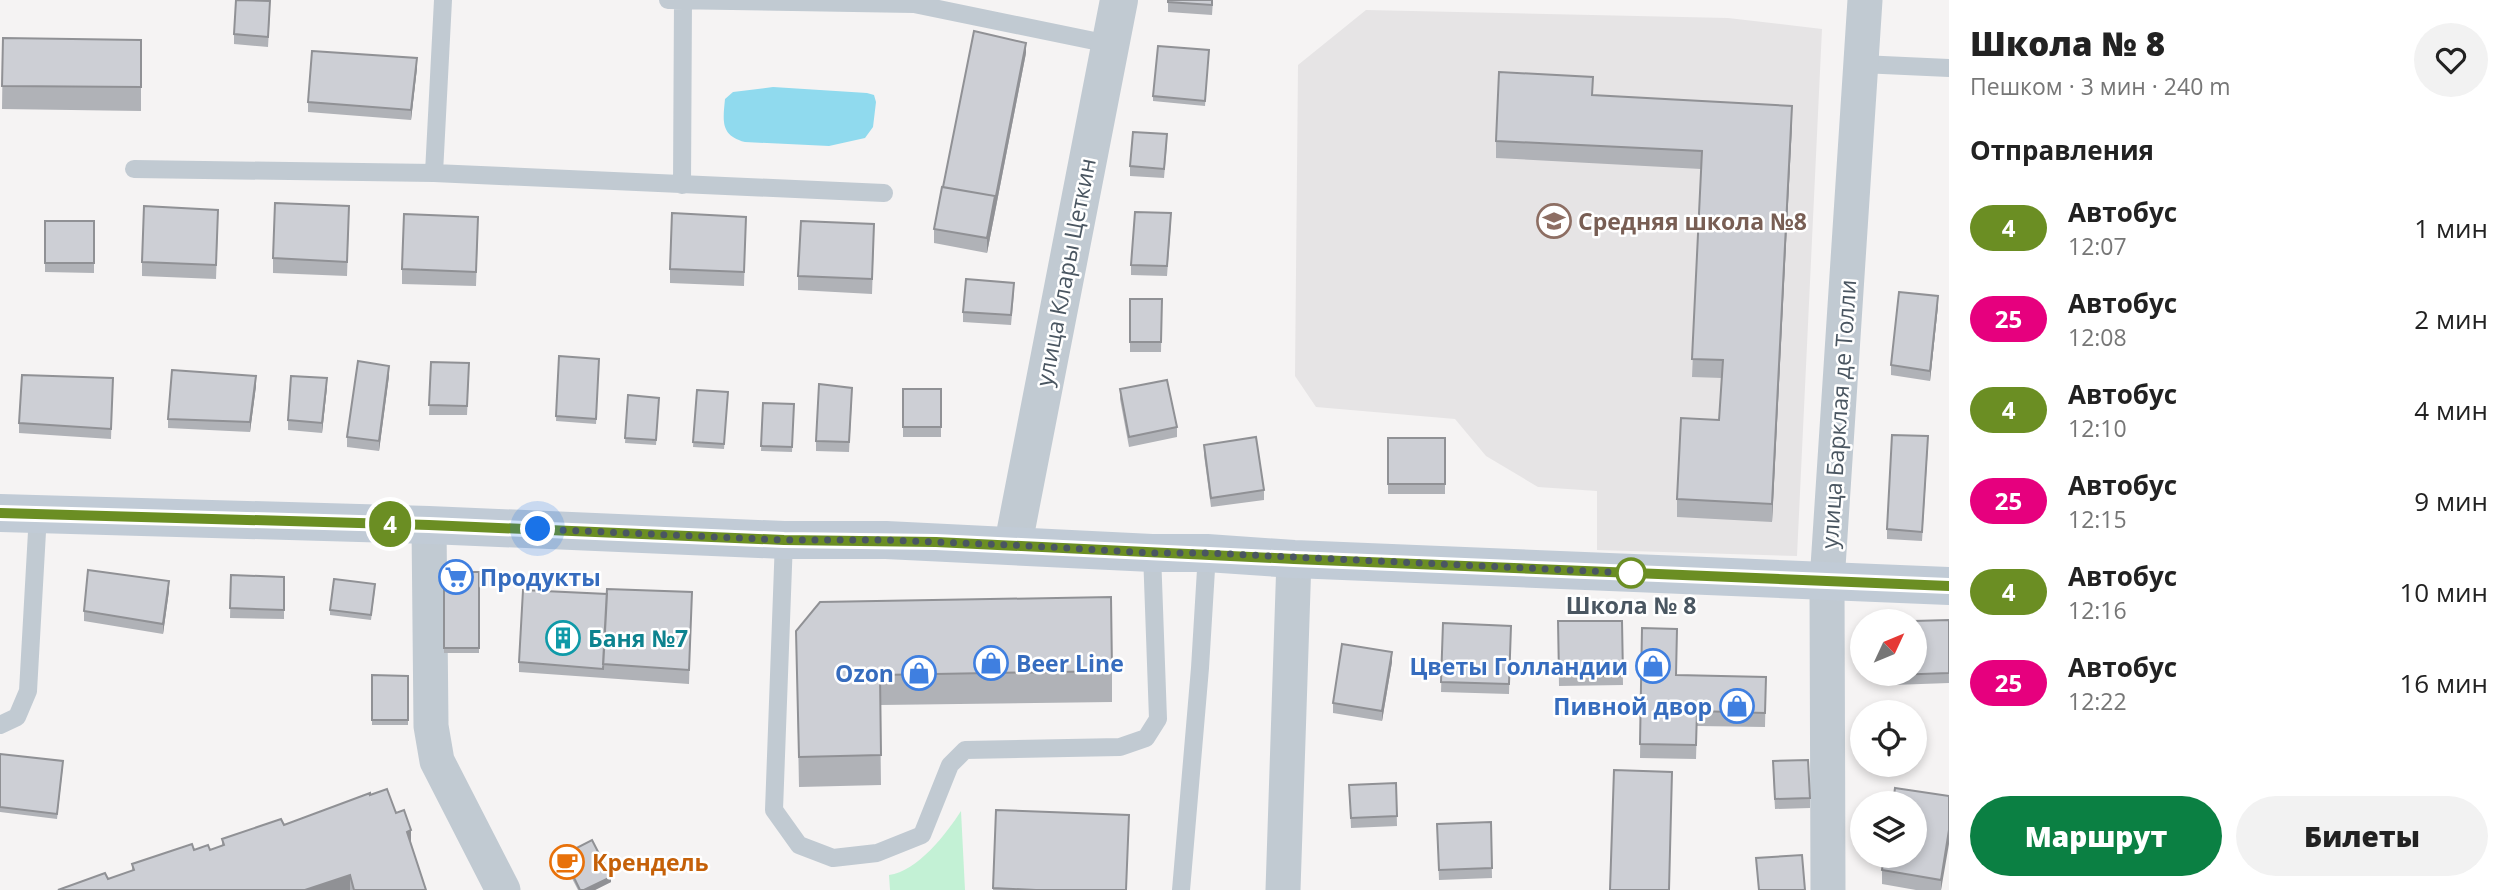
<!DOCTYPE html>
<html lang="ru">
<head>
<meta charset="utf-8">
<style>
  :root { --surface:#fff; --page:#f2f2f2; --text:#222; --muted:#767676; --accent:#0b8043 }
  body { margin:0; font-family:"Open Sans",sans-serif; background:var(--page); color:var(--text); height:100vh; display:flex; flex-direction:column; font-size:26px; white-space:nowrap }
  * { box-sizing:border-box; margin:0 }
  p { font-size:23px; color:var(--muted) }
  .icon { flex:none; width:38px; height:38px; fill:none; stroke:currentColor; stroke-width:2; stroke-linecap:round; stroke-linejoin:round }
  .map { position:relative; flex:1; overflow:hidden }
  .panel { display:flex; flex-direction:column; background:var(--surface); width:560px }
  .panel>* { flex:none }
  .badge { padding:0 14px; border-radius:23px; font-size:24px; line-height:46px }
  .needle { width:46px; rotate:46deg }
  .fabs { position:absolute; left:1850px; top:609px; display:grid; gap:14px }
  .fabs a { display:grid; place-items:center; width:77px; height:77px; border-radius:50%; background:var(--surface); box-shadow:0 4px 10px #0003; font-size:35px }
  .you { position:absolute; width:35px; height:35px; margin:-18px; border:5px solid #fff; border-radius:50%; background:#1a73e8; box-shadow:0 0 0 10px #1a73e833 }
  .map>.badge { position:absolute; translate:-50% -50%; box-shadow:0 0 0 4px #fff }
  h2 { padding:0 21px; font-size:26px; line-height:63px }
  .round { display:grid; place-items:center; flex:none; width:74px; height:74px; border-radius:37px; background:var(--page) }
  .overview { display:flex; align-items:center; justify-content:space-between; height:119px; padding:0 21px }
  h1 { font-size:33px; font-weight:800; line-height:52px }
  .cta { display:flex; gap:14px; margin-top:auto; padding:14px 21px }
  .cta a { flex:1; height:80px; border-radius:42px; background:var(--accent); color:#fff; font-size:28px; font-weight:800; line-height:80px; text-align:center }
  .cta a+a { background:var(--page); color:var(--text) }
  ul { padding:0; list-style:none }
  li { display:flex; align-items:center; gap:21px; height:91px; padding:0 21px }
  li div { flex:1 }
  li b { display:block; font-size:26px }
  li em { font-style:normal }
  li .badge { min-width:77px; font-weight:700; text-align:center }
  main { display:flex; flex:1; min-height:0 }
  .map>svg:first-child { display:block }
  .education { fill:#e6e4e5 }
  .green { fill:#c3f1d5 }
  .water { fill:#90daee }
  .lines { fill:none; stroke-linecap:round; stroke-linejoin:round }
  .service { stroke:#c1cad2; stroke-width:18 }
  .minor { stroke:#c1cad2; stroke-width:35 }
  .tertiary { stroke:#c1cad2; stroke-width:38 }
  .secondary { stroke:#c1cbd6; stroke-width:38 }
  .wall { fill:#b0b2b7 }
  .shaded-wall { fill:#909195 }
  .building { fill:#cdcfd5; stroke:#909195; stroke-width:2 }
  .line-casing { stroke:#fff; stroke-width:16 }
  .line { stroke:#6b8e23; stroke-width:10 }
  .walk { stroke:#4a5661; stroke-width:7; stroke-dasharray:0 12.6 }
  .stop-dot { fill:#fff; stroke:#6b8e23; stroke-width:3.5 }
  .labels { text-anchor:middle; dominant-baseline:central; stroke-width:5; stroke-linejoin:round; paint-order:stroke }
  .education-label { font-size:23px; font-weight:bold; fill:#785e54; stroke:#fff; text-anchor:start }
  .street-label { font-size:23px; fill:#4a5661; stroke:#fff }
  .shop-label { font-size:23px; font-weight:bold; fill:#366cbe; stroke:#fff; text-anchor:end }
  .stop-label { font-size:23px; font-weight:bold; fill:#4a5661; stroke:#fff }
  .culture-label { font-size:23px; font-weight:bold; fill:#0d838f; stroke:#fff; text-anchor:start }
  .food-label { font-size:23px; font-weight:bold; fill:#c56008; stroke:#fff; text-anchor:start }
</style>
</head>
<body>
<main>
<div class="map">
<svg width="1949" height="890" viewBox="0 0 1949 890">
  <rect width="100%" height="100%" fill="#f5f3f3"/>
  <path class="education" d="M1366,10L1728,18L1822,29L1797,556L1597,550V491L1538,487L1486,456L1455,419L1316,407L1295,376L1298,65Z"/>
  <path class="green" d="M961,811L965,890H890L889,875C917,872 947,833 961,811Z"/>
  <path class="water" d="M773,87L867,93L874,95L876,102L873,127L865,138L829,146L745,142C720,135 723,121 725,99L733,92Z"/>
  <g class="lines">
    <path class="service" d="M668,0L914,4L1109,44
      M1861,64L1949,68
      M134,169L434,173L443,0
      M434,173L884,193
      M682,185L683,0
      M784,540L774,810L799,845L833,858L877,853L922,835L950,765L965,750L1120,747L1146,738L1158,719L1152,553
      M0,725L17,717L28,691L38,514
      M1181,890L1200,668L1207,553"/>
    <path class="minor" d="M429,525L431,726L437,761L503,890
      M1283,890L1294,559
      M1828,890L1827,582L1865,0"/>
    <path class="tertiary" d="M1013,545L1119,0"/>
    <path class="secondary" d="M0,513L429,525L784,540H886L1152,553H1207L1294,559L1949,586"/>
  </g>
  <path class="wall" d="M1168,0H1213L1212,15L1168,12Z
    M270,11L268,47L234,44V34Z
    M3,38L141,40V111L2,109Z
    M1209,50L1205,106L1153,101V96Z
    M1026,53L987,253L934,243V229L943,187Z
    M417,68L411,120L308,112V102Z
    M1593,95L1792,124L1772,522L1677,517V499L1719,420L1722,378L1692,377L1701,169L1496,158V141Z
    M1167,144L1164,178L1130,176V166Z
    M746,217L744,286L670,283V269Z
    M349,220L347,276L273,273V258Z
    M45,221H94V273L45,272Z
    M1171,223L1167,276L1131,275V265Z
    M218,224L216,279L142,276V262Z
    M478,231L476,286L402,284V269Z
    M874,238L872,294L798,290V276Z
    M1014,293L1011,325L963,322V312Z
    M1130,299H1162L1161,352H1130Z
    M1938,306L1930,381L1891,375V365Z
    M559,356L599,359L596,424L556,421Z
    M431,362L469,373L467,415H429Z
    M389,376L379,451L347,447V437Z
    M113,378L111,439L19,433V423Z
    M256,386L250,432L168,428V419Z
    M327,387L322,433L288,430V420Z
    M903,389H941V437H903Z
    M1120,389L1177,427V437L1129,447L1120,399Z
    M697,390L728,392L724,449L693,447Z
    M628,395L659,398L656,445L625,443Z
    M852,398L849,452L816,451V441Z
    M763,403L794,404L792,452L761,451Z
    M1388,438H1445V494H1388Z
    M1204,445L1264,490V500L1211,507L1204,455Z
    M1928,446L1922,541L1887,539V529Z
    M444,572H479V653H444Z
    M231,575L284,577V619L230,618Z
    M375,589L371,620L330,615V610Z
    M169,591L163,634L84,621V611Z
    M692,592L689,684L519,672V662L607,594Z
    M1949,620V683L1893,685V674Z
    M1558,621H1622L1623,685L1559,686Z
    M1443,623L1511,626L1509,694L1441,692Z
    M1642,628L1676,675L1766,677L1765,727L1697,726L1696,759L1640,758Z
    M796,631L1112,671V702L880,705L881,785L799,787Z
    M1392,662L1382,721L1333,713V703Z
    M372,675L408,676V725H372Z
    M0,754L63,766L57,819L0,812Z
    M1773,771L1810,798V808L1775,809Z
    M1396,783L1397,826L1351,828L1349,785Z
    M370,795L396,813L411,845L426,890H58L108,879L132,871V864L194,850H210L222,846V839L284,825Z
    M1949,796L1941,890H1916L1882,884V870Z
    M996,810L1126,890H993Z
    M1491,822L1492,878L1439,880L1437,824Z
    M563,855L611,882L595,890H578L563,861Z"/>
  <path class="shaded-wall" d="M1026,43V53L987,253V238Z
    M417,58V68L411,120V110Z
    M1792,106V124L1772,522V504Z
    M1938,296V306L1930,381V371Z
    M389,366V376L379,451V441Z
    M256,376V386L250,432V422Z
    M327,378V387L322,433V423Z
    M169,581V591L163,634V624Z
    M1392,652V662L1382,721V711Z
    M411,830V858L407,832Z
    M1949,830V844L1941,890V880Z
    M350,875V890H305Z
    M611,877V882L595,890H584Z"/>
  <path class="building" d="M236,0L270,1L268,37L234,34Z
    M1168,0H1212V5L1168,2Z
    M974,31L1026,43L995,201V196L943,187Z
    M3,38L141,40V87L2,86Z
    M1158,46L1209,50L1205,101L1153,96Z
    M312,51L417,58L411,110L308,102Z
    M1499,72L1593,77L1592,95L1792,106L1772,504L1677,499L1681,418L1719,420L1723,360L1692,359L1702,151L1496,141Z
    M1133,132L1167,134L1164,169L1130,166Z
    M942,187L995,196L987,238L934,229Z
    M275,203L349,206L347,262L273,258Z
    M144,206L218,210L216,265L142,262Z
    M1135,212L1171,213L1167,266L1131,265Z
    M672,213L746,217L744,272L670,269Z
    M404,214L478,217L476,272L402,269Z
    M45,221H94V263H45Z
    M801,221L874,224L872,279L798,276Z
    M966,279L1014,283L1011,315L963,312Z
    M1899,292L1938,296L1930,371L1891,365Z
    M1130,299H1162L1161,342H1130Z
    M559,356L599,359L596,419L556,416Z
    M358,361L389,366L379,441L347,437Z
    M431,362L469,363L467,406L429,405Z
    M172,370L256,376L250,422L168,419Z
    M22,375L113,378L111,429L19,423Z
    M291,376L327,378L322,423L288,420Z
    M1167,380L1177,427L1129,437L1120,389Z
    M819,384L852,388L849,442L816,441Z
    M903,389H941V427H903Z
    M697,390L728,392L724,444L693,442Z
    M628,395L659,398L656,440L625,438Z
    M763,403L794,404L792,447L761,446Z
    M1892,435L1928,436L1922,532L1887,529Z
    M1256,437L1264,490L1211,498L1204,445Z
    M1388,438H1445V484H1388Z
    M88,570L169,581L163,624L84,611Z
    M444,572H479V648H444Z
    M231,575L284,577V610L230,608Z
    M334,579L375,584L371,615L330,610Z
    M607,589L692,592L689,670L603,664Z
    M523,590L607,594L603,669L519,662Z
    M1111,597L1112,671L880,675L881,755L799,757L796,631L820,602Z
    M1949,620V673L1893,675V674H1914V621H1913Z
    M1558,621H1622L1623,676H1559Z
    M1443,623L1511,626L1509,684L1441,682Z
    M1642,628L1677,629L1676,675L1766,677L1765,713L1697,711L1696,745L1640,744Z
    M1342,644L1392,652L1382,711L1333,703Z
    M372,675L408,676V720H372Z
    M0,754L63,761L57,814L0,807Z
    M1808,760L1810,798L1775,799L1773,761Z
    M1614,770L1672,772L1669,890H1610Z
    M1396,783L1397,816L1351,818L1349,785Z
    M1895,788L1949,796V830L1941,880L1882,870L1884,856H1914V803H1893Z
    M387,789L396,813L404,810L411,830L407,832L426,890H354L350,875L305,890H58L105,873L108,879L134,870L132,864L192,844L194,850L208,845L210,850L224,845L222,839L281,819L284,825L370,793V795Z
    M996,810L1129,815L1126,890H1036L993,888Z
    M1491,822L1492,868L1439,870L1437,824Z
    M592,840L611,877L584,890H580L563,855Z
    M1802,855L1805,890H1759L1756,858Z"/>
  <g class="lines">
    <g class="line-casing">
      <path id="line" d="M0,513L429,525L784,540L936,542L1294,559L1949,586"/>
    </g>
    <use href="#line" class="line"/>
    <path class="walk" d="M538,529L784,540H886L1013,545L1152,553H1207L1631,573"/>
  </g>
  <defs>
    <g id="school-ring" transform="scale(1.75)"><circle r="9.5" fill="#fff" stroke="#8d6e63" stroke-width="1.5"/><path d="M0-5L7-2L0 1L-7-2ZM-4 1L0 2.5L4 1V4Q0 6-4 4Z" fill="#8d6e63"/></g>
    <g id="supermarket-ring" transform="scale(1.75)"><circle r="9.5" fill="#fff" stroke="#3f7fe0" stroke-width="1.5"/><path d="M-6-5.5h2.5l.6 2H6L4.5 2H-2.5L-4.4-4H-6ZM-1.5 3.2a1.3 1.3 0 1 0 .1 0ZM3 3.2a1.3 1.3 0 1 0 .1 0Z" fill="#3f7fe0"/></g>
    <g id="building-ring" transform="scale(1.75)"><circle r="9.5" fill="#fff" stroke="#0f9aa8" stroke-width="1.5"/><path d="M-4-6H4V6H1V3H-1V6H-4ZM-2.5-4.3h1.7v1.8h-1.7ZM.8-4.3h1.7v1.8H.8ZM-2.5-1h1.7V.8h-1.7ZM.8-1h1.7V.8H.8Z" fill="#0f9aa8"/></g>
    <g id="shop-ring" transform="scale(1.75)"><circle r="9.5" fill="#fff" stroke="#3f7fe0" stroke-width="1.5"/><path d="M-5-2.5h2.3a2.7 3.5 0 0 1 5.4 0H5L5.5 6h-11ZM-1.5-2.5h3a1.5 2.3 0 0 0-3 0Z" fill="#3f7fe0"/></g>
    <g id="cafe-ring" transform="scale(1.75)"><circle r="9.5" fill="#fff" stroke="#e8710a" stroke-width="1.5"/><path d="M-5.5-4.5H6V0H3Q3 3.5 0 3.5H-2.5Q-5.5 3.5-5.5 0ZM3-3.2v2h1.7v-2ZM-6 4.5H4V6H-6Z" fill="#e8710a"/></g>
  </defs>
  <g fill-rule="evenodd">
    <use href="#school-ring" x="1554" y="221"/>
    <use href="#supermarket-ring" x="456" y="577"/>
    <use href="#building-ring" x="563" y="638"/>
    <use href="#shop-ring" x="991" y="663"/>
    <use href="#shop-ring" x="1653" y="666"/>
    <use href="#shop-ring" x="919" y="673"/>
    <use href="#shop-ring" x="1737" y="706"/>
    <use href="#cafe-ring" x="567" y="862"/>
  </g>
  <circle class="stop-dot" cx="1631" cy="573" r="14"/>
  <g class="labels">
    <g class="education-label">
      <text x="1578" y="221">Средняя школа №8</text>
    </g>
    <g class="street-label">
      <text transform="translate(1065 272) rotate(-79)">улица Клары Цеткин</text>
      <text transform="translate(1838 414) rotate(-86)">улица Барклая де Толли</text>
    </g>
    <g class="shop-label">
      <text x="480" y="577" text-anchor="start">Продукты</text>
      <text x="1016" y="663" text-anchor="start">Beer Line</text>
      <text x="1628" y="666">Цветы Голландии</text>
      <text x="894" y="673">Ozon</text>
      <text x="1712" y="706">Пивной двор</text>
    </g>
    <g class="stop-label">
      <text x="1631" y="605">Школа № 8</text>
    </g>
    <g class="culture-label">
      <text x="588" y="638">Баня №7</text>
    </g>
    <g class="food-label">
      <text x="592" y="862">Крендель</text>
    </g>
  </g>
</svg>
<div class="fabs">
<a><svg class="needle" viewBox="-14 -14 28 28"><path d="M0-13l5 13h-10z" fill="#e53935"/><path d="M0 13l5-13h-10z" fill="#767676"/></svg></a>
<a><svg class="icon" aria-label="locate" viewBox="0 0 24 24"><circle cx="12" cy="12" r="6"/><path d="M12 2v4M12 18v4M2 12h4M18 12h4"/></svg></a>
<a><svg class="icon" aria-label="layers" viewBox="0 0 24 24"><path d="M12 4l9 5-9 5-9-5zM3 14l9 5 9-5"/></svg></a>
</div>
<div class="you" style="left:538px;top:529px"></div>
<b class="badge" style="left:390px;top:524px;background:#6b8e23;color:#fff">4</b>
</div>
<section class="panel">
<div class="overview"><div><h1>Школа № 8</h1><p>Пешком · 3 мин · 240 m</p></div><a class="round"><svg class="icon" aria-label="heart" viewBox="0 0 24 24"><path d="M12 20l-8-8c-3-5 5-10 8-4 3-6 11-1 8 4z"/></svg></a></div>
<h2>Отправления</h2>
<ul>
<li><span class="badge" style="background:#6b8e23;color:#fff">4</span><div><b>Автобус</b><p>12:07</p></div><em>1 мин</em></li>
<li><span class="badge" style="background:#e6007e;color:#fff">25</span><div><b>Автобус</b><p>12:08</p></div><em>2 мин</em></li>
<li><span class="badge" style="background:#6b8e23;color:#fff">4</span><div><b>Автобус</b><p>12:10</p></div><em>4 мин</em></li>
<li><span class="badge" style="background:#e6007e;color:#fff">25</span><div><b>Автобус</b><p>12:15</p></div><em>9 мин</em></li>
<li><span class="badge" style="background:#6b8e23;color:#fff">4</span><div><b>Автобус</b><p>12:16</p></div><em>10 мин</em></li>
<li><span class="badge" style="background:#e6007e;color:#fff">25</span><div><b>Автобус</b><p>12:22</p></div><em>16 мин</em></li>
</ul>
<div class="cta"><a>Маршрут</a><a>Билеты</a></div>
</section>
</main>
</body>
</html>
